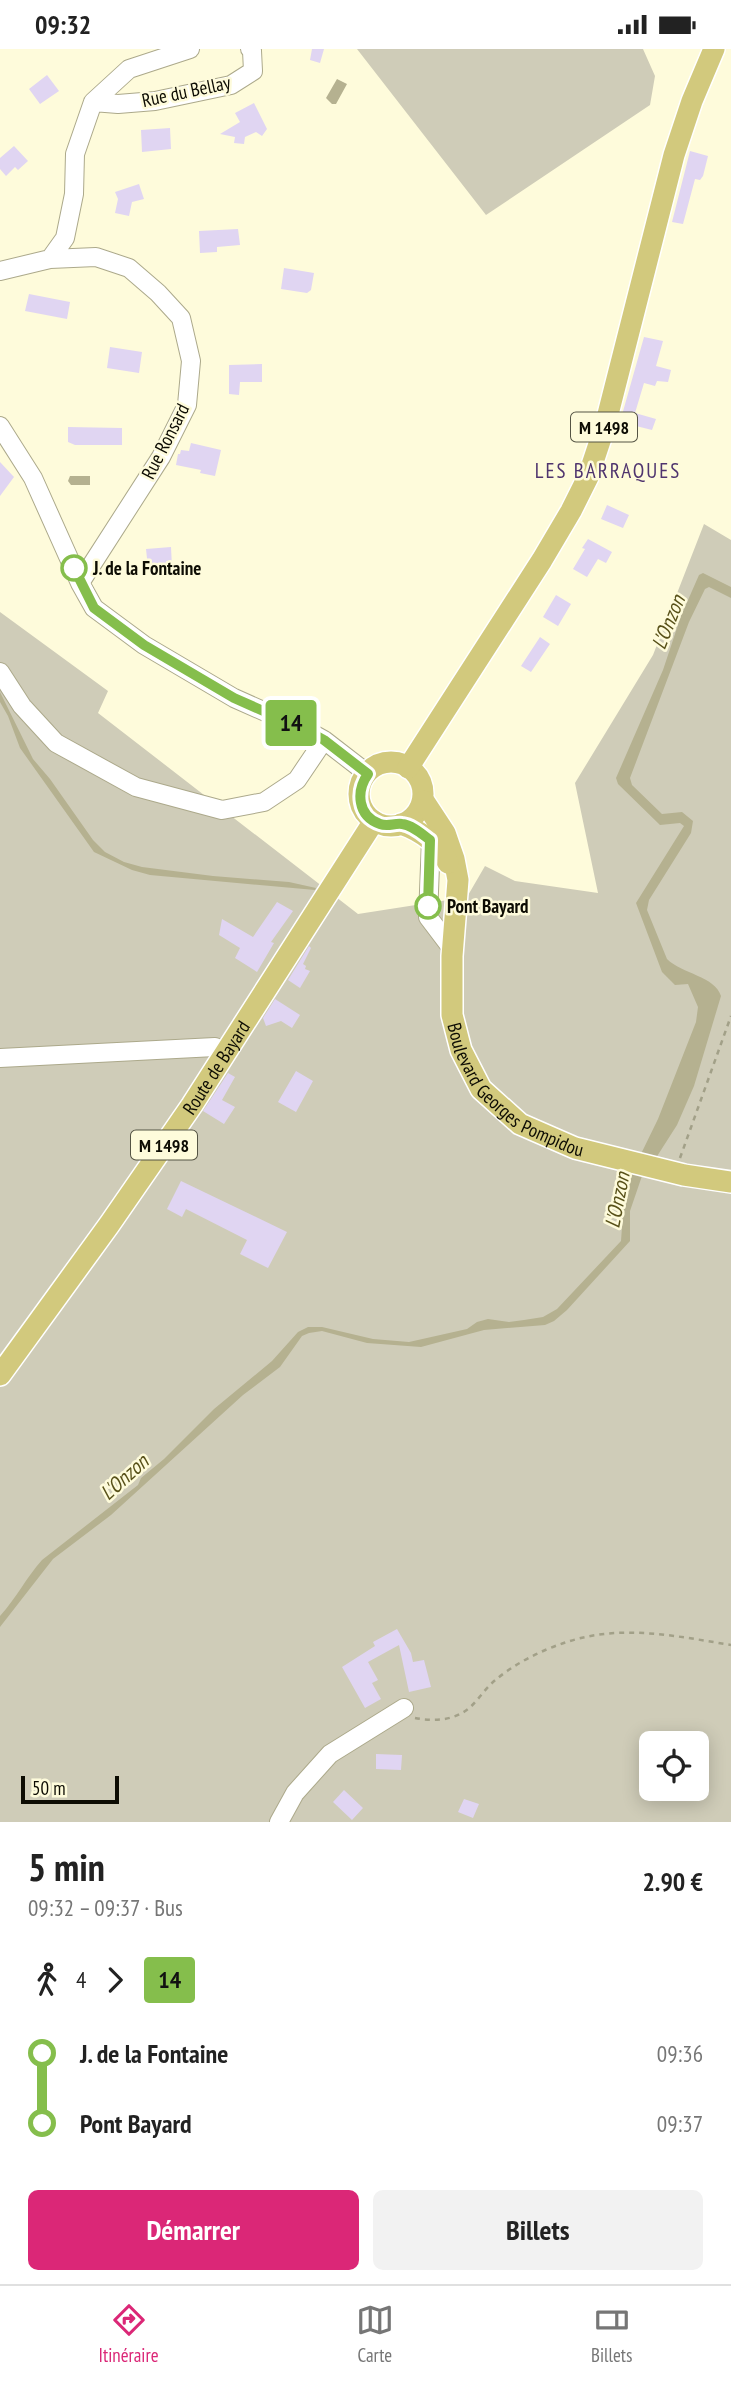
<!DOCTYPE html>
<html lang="fr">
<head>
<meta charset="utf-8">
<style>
  :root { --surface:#fff; --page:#f2f2f2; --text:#222; --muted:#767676; --line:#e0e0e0; --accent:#db2777 }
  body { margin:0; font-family:"PT Sans Narrow",sans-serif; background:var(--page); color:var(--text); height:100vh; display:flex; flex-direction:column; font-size:26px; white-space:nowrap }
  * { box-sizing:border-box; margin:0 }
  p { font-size:23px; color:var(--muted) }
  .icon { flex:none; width:38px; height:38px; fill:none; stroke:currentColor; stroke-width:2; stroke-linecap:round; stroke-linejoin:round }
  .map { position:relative; height:1773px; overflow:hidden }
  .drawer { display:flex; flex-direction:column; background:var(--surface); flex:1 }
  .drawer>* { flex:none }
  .badge { padding:0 14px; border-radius:5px; font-size:24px; line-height:46px }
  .tools { position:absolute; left:639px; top:1682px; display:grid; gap:14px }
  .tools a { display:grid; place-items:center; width:70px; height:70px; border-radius:10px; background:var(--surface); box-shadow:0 4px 18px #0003; font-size:35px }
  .scale { position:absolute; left:21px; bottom:18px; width:98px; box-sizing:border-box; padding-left:7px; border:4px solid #0d0c03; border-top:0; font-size:19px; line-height:24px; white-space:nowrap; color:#0d0c03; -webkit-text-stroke:5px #fefbdb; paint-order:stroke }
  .map>.badge { position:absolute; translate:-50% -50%; box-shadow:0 0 0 4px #fff }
  .legs { display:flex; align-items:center; gap:10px; height:77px; padding:0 28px; font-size:23px }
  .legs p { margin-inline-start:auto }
  .headline { display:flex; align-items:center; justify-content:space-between; height:119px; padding:0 28px }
  h1 { font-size:38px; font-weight:700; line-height:52px }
  .button { display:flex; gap:14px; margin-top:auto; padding:14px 28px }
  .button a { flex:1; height:80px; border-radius:10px; background:var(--accent); color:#fff; font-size:28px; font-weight:700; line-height:80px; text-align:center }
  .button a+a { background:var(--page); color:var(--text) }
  ul { padding:0 28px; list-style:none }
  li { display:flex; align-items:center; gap:24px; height:70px; font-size:26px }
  li i { display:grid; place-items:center; width:10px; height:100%; margin:0 9px; background:currentColor }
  li i::after { content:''; width:18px; height:18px; margin:-9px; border:5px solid; border-radius:50%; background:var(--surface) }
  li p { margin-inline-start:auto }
  li:first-child i { background:linear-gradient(#0000 50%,currentColor 0) }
  li:last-child i { background:linear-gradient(currentColor 50%,#0000 0) }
  .status { display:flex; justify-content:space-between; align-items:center; height:49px; padding:0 35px; background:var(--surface); direction:ltr }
  .status svg { height:19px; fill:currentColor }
  .tab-bar { display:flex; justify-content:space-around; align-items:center; height:98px; border-top:2px solid var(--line); background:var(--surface); font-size:19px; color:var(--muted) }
  .tab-bar a { display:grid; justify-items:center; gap:4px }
  .tab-bar .current { color:var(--accent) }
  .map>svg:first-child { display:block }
  .green { fill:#cfccb8; fill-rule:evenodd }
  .water { fill:#b5b190 }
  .building { fill:#e0d5f2 }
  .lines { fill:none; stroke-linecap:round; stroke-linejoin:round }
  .minor-casing { stroke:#aca98b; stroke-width:20 }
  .major-casing { stroke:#fff; stroke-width:24 }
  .path { stroke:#a2a088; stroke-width:2.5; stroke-dasharray:5 5; stroke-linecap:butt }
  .minor { stroke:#fff; stroke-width:18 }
  .major { stroke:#d2c97d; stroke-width:21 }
  .line-1-casing { stroke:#fff; stroke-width:16 }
  .line-1 { stroke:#85be4c; stroke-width:10 }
  .stop-1-dot { fill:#fff; stroke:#85be4c; stroke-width:3.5 }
  .labels { text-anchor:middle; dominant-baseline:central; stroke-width:5; stroke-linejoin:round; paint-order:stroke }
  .shield { fill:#fefbdb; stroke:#555444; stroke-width:2 }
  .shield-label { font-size:18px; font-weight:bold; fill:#0d0c03 }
  .street-label { font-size:19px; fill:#0d0c03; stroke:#fefbdb }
  .stop-label { font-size:19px; font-weight:bold; fill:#0d0c03; stroke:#fefbdb; text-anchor:start }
  .neighbourhood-label { font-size:21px; letter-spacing:2px; fill:#4f346e; stroke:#fefbdb }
  .water-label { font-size:21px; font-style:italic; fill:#585119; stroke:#fefbdb }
</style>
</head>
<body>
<div class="status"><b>09:32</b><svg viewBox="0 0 49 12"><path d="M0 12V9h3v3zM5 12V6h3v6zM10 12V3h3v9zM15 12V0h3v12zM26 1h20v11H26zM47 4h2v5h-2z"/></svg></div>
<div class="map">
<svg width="731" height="1773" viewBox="0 0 731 1773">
  <rect width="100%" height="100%" fill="#fefbdb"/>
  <path class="green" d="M357,0H643L655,27L650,56L486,166Z
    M704,475L731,491V1773H0V563L108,642L98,664L358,865L467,848L485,817L515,832L598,844L575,734L653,606ZM651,1694H696V1740H651Z"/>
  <path class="water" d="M337,30L347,35L336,55H332L326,49Z
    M70,427H90V436H71L68,432Z
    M703,524L731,538V549L709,538L705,540L689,573L630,729L632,736L662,765L682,763L693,772L691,784L649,851L647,861L667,910C682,925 715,927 721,947L694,1037L677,1076L654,1112L639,1109L658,1070L696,973L698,958L688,935L675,936L662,923L636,854L684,777L680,774L660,776L618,735L616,729L663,621L681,567L699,526Z
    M0,643L33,710L50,730L93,791L105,803L124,813L142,818L213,827L289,833L316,839L315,841L150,826L132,821L94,803L20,699L8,667L0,653Z
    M632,1123L643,1124L630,1162V1192L567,1261L554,1272L545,1276L484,1281L421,1298L367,1294L322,1282L309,1284L302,1287L280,1318L243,1346L111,1466L53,1510L0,1578V1567C17,1548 26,1529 42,1511L138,1436L141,1429L164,1410L214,1360L272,1312L298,1283L308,1278H322L373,1290L409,1293L467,1280L477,1273L488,1270L509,1273L524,1271L543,1268L557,1260L621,1192L624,1150Z"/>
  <path class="building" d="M312,0H324L320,14L310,11Z
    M47,26L59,42L40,55L29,40Z
    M254,54L267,80L262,87L256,83L245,88L244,95L234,94L235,88L220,85L240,73L235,64Z
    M170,79L171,100L142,103L141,81Z
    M14,97L28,112L18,121L15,118L6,127L0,120V109Z
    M690,102L708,107L703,127L700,131L695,130L683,175L672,173Z
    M139,135L144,150L132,153L129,167L115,164L118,150L115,143Z
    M238,180L240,196L217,198V203L200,204L199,182Z
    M284,219L314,224L311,241L307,244L281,240Z
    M29,245L70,253L67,270L25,262Z
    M644,288L663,292L656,317L671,321L668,333L657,332L655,337L644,334L635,364L656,370L652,381L620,373Z
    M110,298L142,303L139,324L107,319Z
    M262,315V333H240L239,346L229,345V316Z
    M68,378L122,379V396H75L68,393Z
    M191,394L221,401L215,427L200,424L201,421L176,416L178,405H180L181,401L189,402Z
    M0,413L14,428L0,447Z
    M607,456L629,466L623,479L601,470Z
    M588,490L612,503L606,514L598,510L587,528L573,520L585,500L582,499Z
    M171,498L172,518L148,519L146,500Z
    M556,546L571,555L558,577L543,568Z
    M540,588L550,595L531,623L521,617Z
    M277,853L293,862L271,893L274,894L257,923L235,909L240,899L219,886L222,870L253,888Z
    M309,897L311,899L303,915L306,917L305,920L310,922L300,939L288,931Z
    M275,950L300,966L292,979L281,972L266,977L263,969Z
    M296,1022L313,1032L296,1063L278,1053Z
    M228,1024L235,1028L222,1051L235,1058L224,1075L203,1062Z
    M181,1132L287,1183L268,1219L240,1205L247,1191L186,1160L182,1168L167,1160Z
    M397,1580L411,1604L413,1613L424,1611L431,1638L409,1643L399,1596L368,1613L378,1631L372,1634L381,1650L365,1659L342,1618L375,1597L373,1593Z
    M376,1705L402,1706L401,1721L376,1720Z
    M344,1741L363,1759L352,1771L333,1753Z
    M464,1750L479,1755L473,1769L458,1763Z"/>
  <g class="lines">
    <g class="minor-casing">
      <path id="minor" d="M93,53L118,55L155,52L231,36L253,22L252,2L250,0
        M50,210L65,189L74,145L75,105L93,53L129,20L190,0
        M0,222L50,210L96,208L129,219L158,244L181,269L191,312L187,356L161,408L80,534
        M0,377L33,429L80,534L94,559L144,596L234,649L306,681L324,691L368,725
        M0,623L22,657L56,694L136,738L222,761L264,753L297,731L324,691
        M431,791L428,868L453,901
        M0,1009L215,998L226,1003
        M279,1773L295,1744L330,1705L404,1659"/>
    </g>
    <g class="major-casing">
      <g id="major">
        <circle cx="391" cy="745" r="32"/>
        <path d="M408,719L542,511L571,462L588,428L605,377L674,106L692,52L714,0"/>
        <path id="s1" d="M424,752L445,784L454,810L458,831L452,907V966L461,1001L481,1040L520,1075L575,1099L684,1126L731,1133"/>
        <path d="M401,775C421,782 438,794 448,814"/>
        <path id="s2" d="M0,1326L109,1176L192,1056L374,772"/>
      </g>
    </g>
    <path class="path" d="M680,1109L731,967
      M415,1669C430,1672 448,1672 462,1664C474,1658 482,1643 492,1634C512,1616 541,1601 567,1593C621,1575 676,1587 731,1596"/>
    <use href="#minor" class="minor"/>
    <use href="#major" class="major"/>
  </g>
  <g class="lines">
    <g class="line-1-casing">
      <path id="line-1" d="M74,519L94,559L144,596L234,649L306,681L324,691L368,725C356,742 357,767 380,775C388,778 394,774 402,775C412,776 422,785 430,791L428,857"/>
    </g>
    <use href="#line-1" class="line-1"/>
  </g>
  <g class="stop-1-dot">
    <circle cx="74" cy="519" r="12"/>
    <circle cx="428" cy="857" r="12"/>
  </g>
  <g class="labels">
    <g class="shield">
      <rect x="571" y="363.5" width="66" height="29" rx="5"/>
      <rect x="131" y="1081.5" width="66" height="29" rx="5"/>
    </g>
    <g class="shield-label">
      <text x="604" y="378">M 1498</text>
      <text x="164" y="1096">M 1498</text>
    </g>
    <g class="street-label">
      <text transform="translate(186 42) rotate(-12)">Rue du Bellay</text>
      <text transform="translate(165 392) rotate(-63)">Rue Ronsard</text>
      <text stroke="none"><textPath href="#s2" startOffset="376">Route de Bayard</textPath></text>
      <text stroke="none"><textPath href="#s1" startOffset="327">Boulevard Georges Pompidou</textPath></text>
    </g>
    <g class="stop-label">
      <text x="93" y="519">J. de la Fontaine</text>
      <text x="447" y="857">Pont Bayard</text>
    </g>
    <g class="neighbourhood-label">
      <text x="608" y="421">LES BARRAQUES</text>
    </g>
    <g class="water-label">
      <text transform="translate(668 573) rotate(-68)">L'Onzon</text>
      <text transform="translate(617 1151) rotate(-79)">L'Onzon</text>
      <text transform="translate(124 1428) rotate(-42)">L'Onzon</text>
    </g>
  </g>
</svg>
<div class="tools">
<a><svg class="icon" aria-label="locate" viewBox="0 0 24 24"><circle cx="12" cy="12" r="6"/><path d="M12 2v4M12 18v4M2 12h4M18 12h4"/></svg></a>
</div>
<div class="scale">50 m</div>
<b class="badge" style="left:291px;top:674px;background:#85be4c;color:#111">14</b>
</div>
<section class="drawer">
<div class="headline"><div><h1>5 min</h1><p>09:32 – 09:37 · Bus</p></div><b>2.90 €</b></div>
<div class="legs"><svg class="icon" aria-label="walk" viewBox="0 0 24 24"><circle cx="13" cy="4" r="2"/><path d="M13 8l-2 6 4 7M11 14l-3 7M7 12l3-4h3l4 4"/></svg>4<svg class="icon" aria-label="forward" viewBox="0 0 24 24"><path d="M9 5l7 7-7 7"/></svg><b class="badge" style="background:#85be4c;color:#111">14</b></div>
<ul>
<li><i style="color:#85be4c"></i><b>J. de la Fontaine</b><p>09:36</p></li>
<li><i style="color:#85be4c"></i><b>Pont Bayard</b><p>09:37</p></li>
</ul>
<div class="button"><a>Démarrer</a><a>Billets</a></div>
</section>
<nav class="tab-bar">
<a class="current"><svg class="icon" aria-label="directions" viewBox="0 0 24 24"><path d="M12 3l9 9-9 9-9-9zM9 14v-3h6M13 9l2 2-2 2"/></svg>Itinéraire</a>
<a><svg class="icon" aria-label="map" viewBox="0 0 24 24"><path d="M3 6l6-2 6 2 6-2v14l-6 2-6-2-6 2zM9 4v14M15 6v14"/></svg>Carte</a>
<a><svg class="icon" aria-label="tickets" viewBox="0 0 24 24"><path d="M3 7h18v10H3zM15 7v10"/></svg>Billets</a>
</nav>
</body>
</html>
